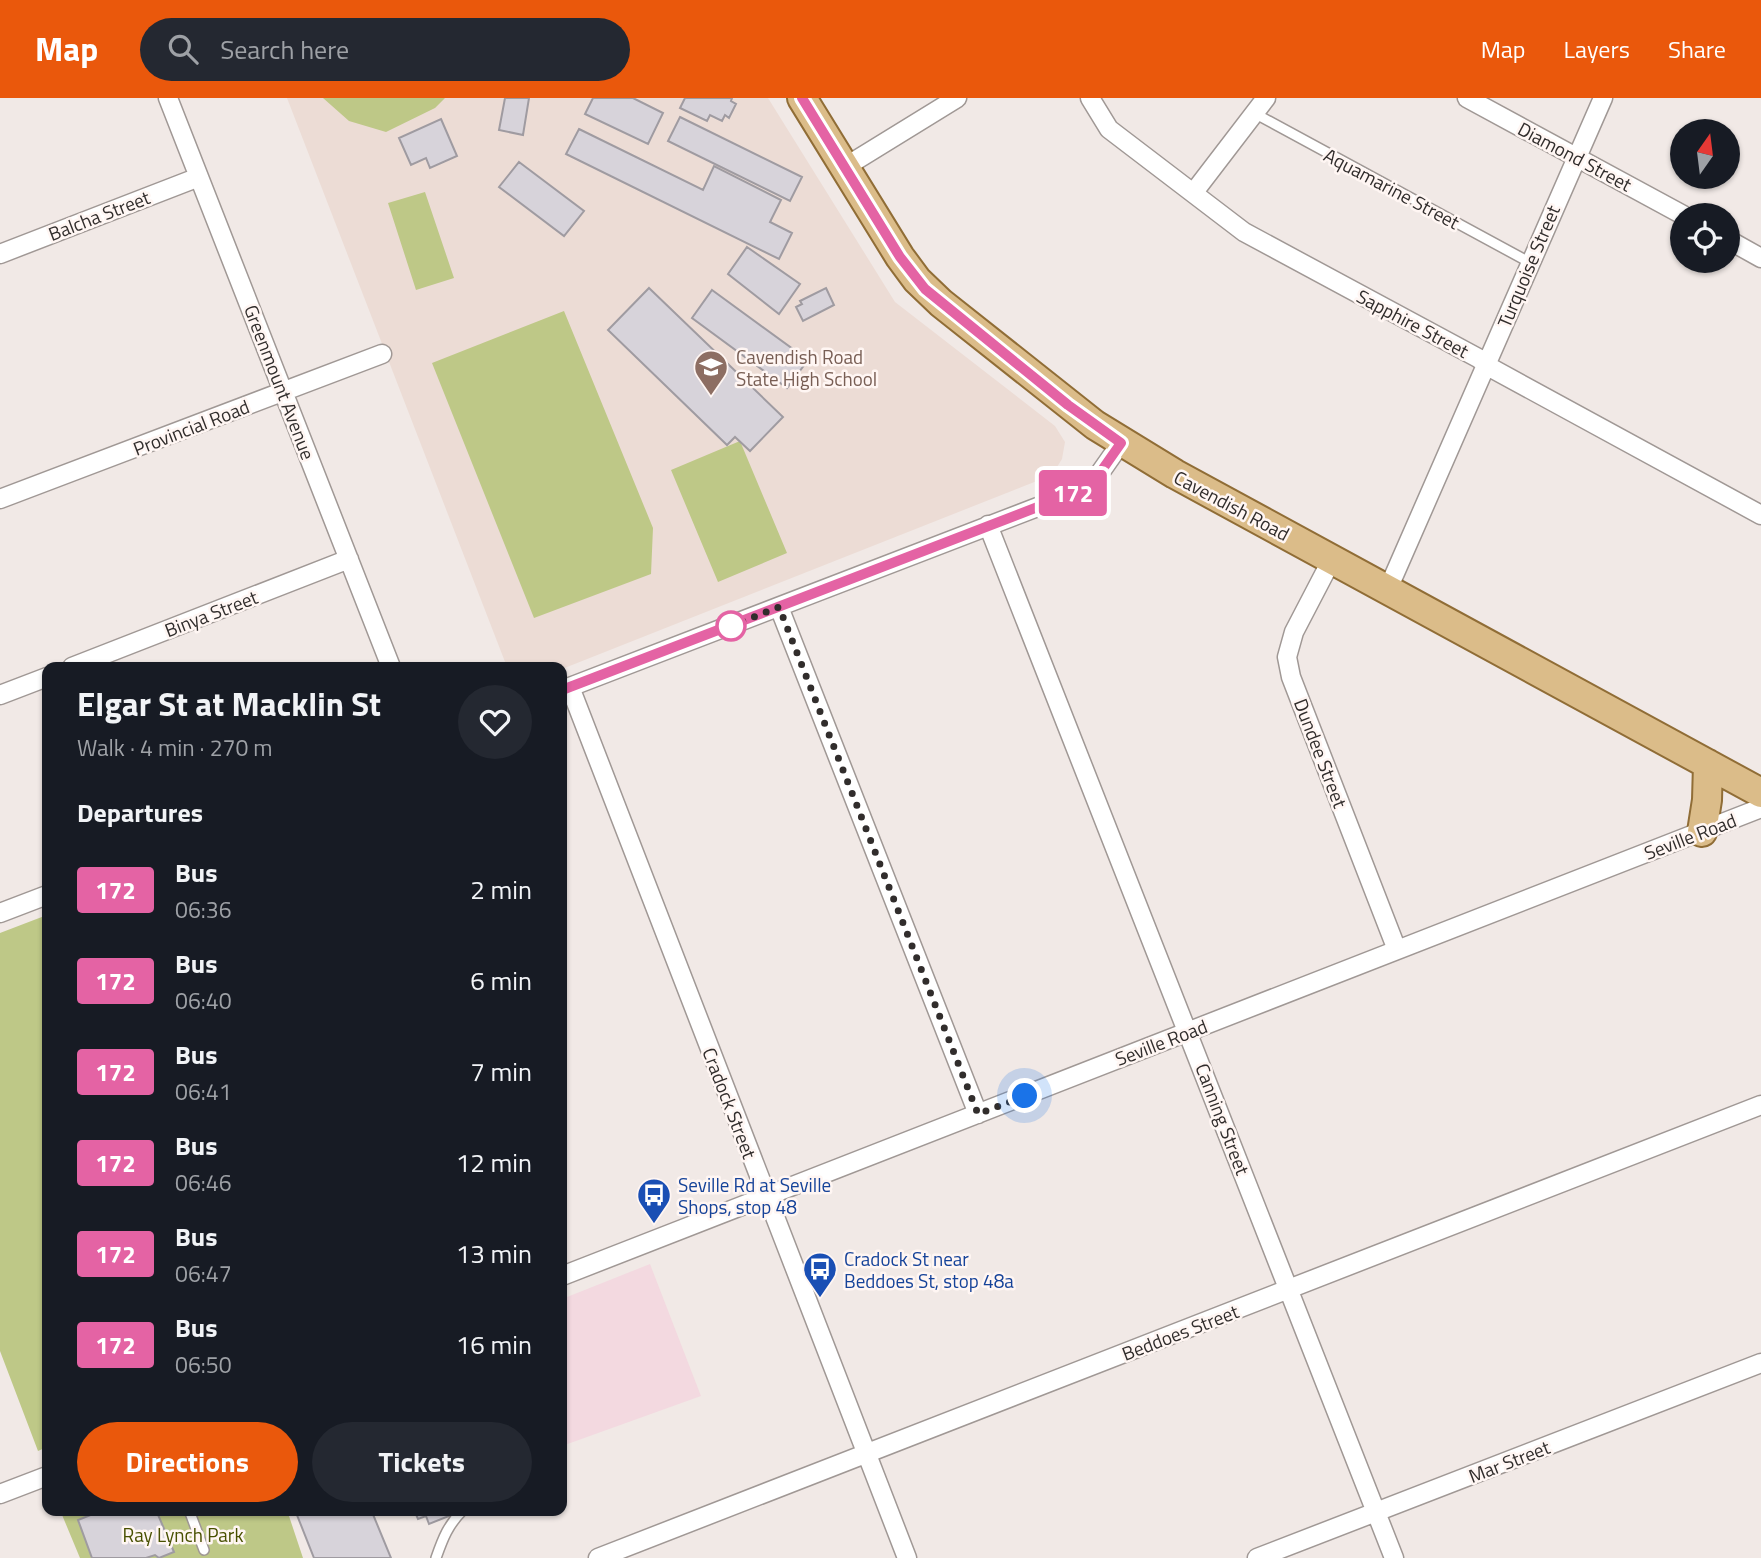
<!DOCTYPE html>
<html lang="en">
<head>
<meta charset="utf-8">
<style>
  :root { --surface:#171b24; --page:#242831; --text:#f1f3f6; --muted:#9ea1a6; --accent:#ea580c }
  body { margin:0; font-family:"Titillium Web",sans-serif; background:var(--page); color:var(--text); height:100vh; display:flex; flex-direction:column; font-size:26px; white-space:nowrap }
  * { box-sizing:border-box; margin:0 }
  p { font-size:23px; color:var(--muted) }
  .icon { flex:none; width:38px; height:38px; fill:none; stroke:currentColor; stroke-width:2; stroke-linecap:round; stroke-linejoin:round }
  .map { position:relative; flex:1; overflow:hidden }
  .sheet { position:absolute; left:42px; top:564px; width:525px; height:854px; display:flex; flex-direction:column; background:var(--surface); border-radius:14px; box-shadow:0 2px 5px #0004 }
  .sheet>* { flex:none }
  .badge { padding:0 14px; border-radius:5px; font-size:24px; line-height:46px }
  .needle { width:46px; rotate:14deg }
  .buttons { position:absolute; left:1670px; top:21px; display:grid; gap:14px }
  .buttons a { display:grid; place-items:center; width:70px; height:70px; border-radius:50%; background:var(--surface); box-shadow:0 2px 5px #0004; font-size:35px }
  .you { position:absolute; width:35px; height:35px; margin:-18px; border:5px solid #fff; border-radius:50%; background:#1a73e8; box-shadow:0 0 0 10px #1a73e833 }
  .map>.badge { position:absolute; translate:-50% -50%; box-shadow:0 0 0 4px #fff }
  h2 { padding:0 35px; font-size:26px; line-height:63px }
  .round { display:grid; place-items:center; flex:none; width:74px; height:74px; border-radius:37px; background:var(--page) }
  .summary { display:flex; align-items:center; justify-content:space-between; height:119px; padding:0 35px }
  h1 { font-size:33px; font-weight:700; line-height:52px }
  .action { display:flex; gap:14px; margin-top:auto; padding:14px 35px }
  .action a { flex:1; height:80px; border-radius:42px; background:var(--accent); color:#fff; font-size:28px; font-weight:700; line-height:80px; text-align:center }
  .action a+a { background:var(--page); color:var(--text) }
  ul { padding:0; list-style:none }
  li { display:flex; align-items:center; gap:21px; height:91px; padding:0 35px }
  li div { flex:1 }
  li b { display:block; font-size:26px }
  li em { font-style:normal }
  li .badge { min-width:77px; font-weight:700; text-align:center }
  header { display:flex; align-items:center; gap:42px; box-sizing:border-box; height:98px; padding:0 35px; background:var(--accent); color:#fff }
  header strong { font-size:33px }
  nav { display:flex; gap:38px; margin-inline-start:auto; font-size:24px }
  .search { width:490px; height:63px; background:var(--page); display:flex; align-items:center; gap:18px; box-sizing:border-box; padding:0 24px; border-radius:38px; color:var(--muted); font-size:26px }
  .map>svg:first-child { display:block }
  .commercial { fill:#f3d9e0 }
  .built { fill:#ecdcd5 }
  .green { fill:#bec887 }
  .building { fill:#d7d3da; stroke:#9f9ba1; stroke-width:2 }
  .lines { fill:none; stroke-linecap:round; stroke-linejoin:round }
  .lane-casing { stroke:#a09895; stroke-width:12 }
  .street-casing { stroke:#a09895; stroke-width:21 }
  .primary-casing { stroke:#906d36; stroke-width:32 }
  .lane { stroke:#fff; stroke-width:9 }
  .street { stroke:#fff; stroke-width:18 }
  .primary { stroke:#dbbc89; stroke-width:28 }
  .line-casing { stroke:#fff; stroke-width:16 }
  .line { stroke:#e463a4; stroke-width:10 }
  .walk { stroke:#312d2c; stroke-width:7; stroke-dasharray:0 12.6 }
  .stop-dot { fill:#fff; stroke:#e463a4; stroke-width:3.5 }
  .labels { text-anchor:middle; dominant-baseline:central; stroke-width:5; stroke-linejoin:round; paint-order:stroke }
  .street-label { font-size:19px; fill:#312d2c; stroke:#fff6f3 }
  .education-label { font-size:19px; fill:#785e54; stroke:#fff6f3; text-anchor:start }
  .transit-label { font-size:19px; fill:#164399; stroke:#fff6f3; text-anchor:start }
  .park-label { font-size:19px; fill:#485000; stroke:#fff6f3 }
</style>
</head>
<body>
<header>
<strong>Map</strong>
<div class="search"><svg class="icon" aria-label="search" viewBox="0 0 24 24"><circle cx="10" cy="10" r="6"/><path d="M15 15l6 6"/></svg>Search here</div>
<nav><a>Map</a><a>Layers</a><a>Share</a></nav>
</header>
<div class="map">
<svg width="1761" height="1460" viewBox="0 0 1761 1460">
  <rect width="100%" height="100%" fill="#f1e9e6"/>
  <path class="commercial" d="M650,1166L701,1298L562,1348V1201Z"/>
  <path class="built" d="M287,0H768L895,204L1055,328L1065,344L1062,361L1052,377L562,571V569H507Z"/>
  <path class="green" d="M323,0H445L435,10L386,34L349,23Z
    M425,94L454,180L416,192L388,105Z
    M564,213L653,430L651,476L534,520L432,265Z
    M740,343L787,455L718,484L671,372Z
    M47,817V1349L38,1353L0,1253V835Z
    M60,1412H287L303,1460H80Z"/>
  <path class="building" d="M505,0H529L523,37L499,32Z
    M593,0H633L663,15L648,46L585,16Z
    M685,0H732L731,3L736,6L729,20L725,17L722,23L710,17L707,23L680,10Z
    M680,19L802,79L790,103L668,43Z
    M441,21L457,58L430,70L426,60L411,67L399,40Z
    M579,31L703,92L714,68L781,102L770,124L792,135L779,161L566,56Z
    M519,64L584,113L564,138L499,89Z
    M747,149L800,186L779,216L728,176Z
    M649,190L783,319L750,353L735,339L727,347L608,232Z
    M826,190L834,207L803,223L796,209L802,206L800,203Z
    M712,192L808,262L787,290L692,220Z
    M103,1412H156L174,1454L159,1460L155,1457L146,1460H92L78,1422Z
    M295,1412H373L372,1414L391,1460H314Z
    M414,1412H458L459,1414L429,1426L426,1418L418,1421Z"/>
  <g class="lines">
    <g class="lane-casing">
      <path id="lane" d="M1254,15L1529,164
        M189,1412L204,1452
        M436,1460C443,1440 448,1427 463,1412"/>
    </g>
    <g class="street-casing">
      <path id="street" d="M168,0L391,569
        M1090,0L1109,31L1244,134L1478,260L1493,271L1761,417
        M1467,0L1683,117
        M845,69L957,0
        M1194,94L1266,0
        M1727,141L1761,160
        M0,156L199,79
        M0,401L382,256
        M988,427L1394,1460
        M1332,461L1294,534L1287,559L1291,579L1397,852
        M1388,491L1603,0
        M779,509L978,1016
        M72,569L349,461
        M570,589L907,1460
        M562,592L1074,395L1095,382L1121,345
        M0,597L47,579
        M0,815L47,797
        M562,1178L1761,710
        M0,1396L47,1378
        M598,1460L1761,1007
        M1257,1460L1761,1265"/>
    </g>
    <g class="primary-casing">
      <path id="primary" d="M802,0L900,159L917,182L941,205L1095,327L1175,376L1761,695
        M1702,734L1707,702L1708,666"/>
    </g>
    <use href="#lane" class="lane"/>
    <use href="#street" class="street"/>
    <use href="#primary" class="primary"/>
  </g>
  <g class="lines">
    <g class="line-casing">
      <path id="line" d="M562,592L1074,395L1095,382L1121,345L1068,307L925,191L900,159L802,0"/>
    </g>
    <use href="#line" class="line"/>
    <path class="walk" d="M731,528L779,509L978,1016L1025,998"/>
  </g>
  <defs>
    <g id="school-pin" transform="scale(1.75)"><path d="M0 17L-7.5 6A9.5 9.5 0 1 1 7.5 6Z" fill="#8d6e63" stroke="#fff6f3"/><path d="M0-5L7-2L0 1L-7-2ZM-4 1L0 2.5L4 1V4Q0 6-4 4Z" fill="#fff"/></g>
    <g id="bus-pin" transform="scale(1.75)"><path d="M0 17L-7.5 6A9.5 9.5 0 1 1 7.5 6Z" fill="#1a4fb4" stroke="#fff6f3"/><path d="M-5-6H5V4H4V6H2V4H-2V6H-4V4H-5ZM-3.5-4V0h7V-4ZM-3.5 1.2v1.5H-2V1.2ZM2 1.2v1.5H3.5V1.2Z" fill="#fff"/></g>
  </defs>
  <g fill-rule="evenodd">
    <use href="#school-pin" x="711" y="269"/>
    <use href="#bus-pin" x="654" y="1097"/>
    <use href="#bus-pin" x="820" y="1171"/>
  </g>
  <circle class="stop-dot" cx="731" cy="528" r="14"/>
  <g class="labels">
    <g class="street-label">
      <text transform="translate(1575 58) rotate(28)">Diamond Street</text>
      <text transform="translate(1392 90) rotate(28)">Aquamarine Street</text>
      <text transform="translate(99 117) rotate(-21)">Balcha Street</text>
      <text transform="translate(1528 168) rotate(-67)">Turquoise Street</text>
      <text transform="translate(1413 225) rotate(28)">Sapphire Street</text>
      <text transform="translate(280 284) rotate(69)">Greenmount Avenue</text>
      <text transform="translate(191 329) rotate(-21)">Provincial Road</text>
      <text transform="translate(1232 407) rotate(28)">Cavendish Road</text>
      <text transform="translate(211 515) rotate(-21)">Binya Street</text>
      <text transform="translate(1321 655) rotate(69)">Dundee Street</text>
      <text transform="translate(1690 738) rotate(-21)">Seville Road</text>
      <text transform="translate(1161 944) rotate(-21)">Seville Road</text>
      <text transform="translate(730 1005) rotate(69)">Cradock Street</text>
      <text transform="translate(1223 1021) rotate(69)">Canning Street</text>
      <text transform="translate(1180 1234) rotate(-21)">Beddoes Street</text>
      <text transform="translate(1509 1363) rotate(-21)">Mar Street</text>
    </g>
    <g class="education-label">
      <text x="736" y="258">Cavendish Road<tspan x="736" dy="22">State High School</tspan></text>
    </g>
    <g class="transit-label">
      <text x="678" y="1086">Seville Rd at Seville<tspan x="678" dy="22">Shops, stop 48</tspan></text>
      <text x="844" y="1160">Cradock St near<tspan x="844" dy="22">Beddoes St, stop 48a</tspan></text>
    </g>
    <g class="park-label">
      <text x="183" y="1436">Ray Lynch Park</text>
    </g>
  </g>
</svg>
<div class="buttons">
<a><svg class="needle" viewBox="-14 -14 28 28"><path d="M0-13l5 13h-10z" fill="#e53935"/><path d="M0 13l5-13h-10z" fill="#9ea1a6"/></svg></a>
<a><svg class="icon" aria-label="locate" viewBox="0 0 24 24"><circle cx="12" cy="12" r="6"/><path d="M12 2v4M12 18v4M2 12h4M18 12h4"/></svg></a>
</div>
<div class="you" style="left:1025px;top:998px"></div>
<b class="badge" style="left:1073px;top:395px;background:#e463a4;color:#fff">172</b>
<section class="sheet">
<div class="summary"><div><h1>Elgar St at Macklin St</h1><p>Walk · 4 min · 270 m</p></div><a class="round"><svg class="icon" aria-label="heart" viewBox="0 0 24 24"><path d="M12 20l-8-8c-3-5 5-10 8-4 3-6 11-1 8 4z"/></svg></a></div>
<h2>Departures</h2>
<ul>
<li><span class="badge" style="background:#e463a4;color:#fff">172</span><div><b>Bus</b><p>06:36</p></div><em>2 min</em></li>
<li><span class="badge" style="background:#e463a4;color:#fff">172</span><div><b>Bus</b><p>06:40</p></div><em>6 min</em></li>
<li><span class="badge" style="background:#e463a4;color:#fff">172</span><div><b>Bus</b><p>06:41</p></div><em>7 min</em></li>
<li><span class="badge" style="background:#e463a4;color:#fff">172</span><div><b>Bus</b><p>06:46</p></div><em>12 min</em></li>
<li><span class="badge" style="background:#e463a4;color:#fff">172</span><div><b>Bus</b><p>06:47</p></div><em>13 min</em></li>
<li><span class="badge" style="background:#e463a4;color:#fff">172</span><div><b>Bus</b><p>06:50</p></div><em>16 min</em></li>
</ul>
<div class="action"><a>Directions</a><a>Tickets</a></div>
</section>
</div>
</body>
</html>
